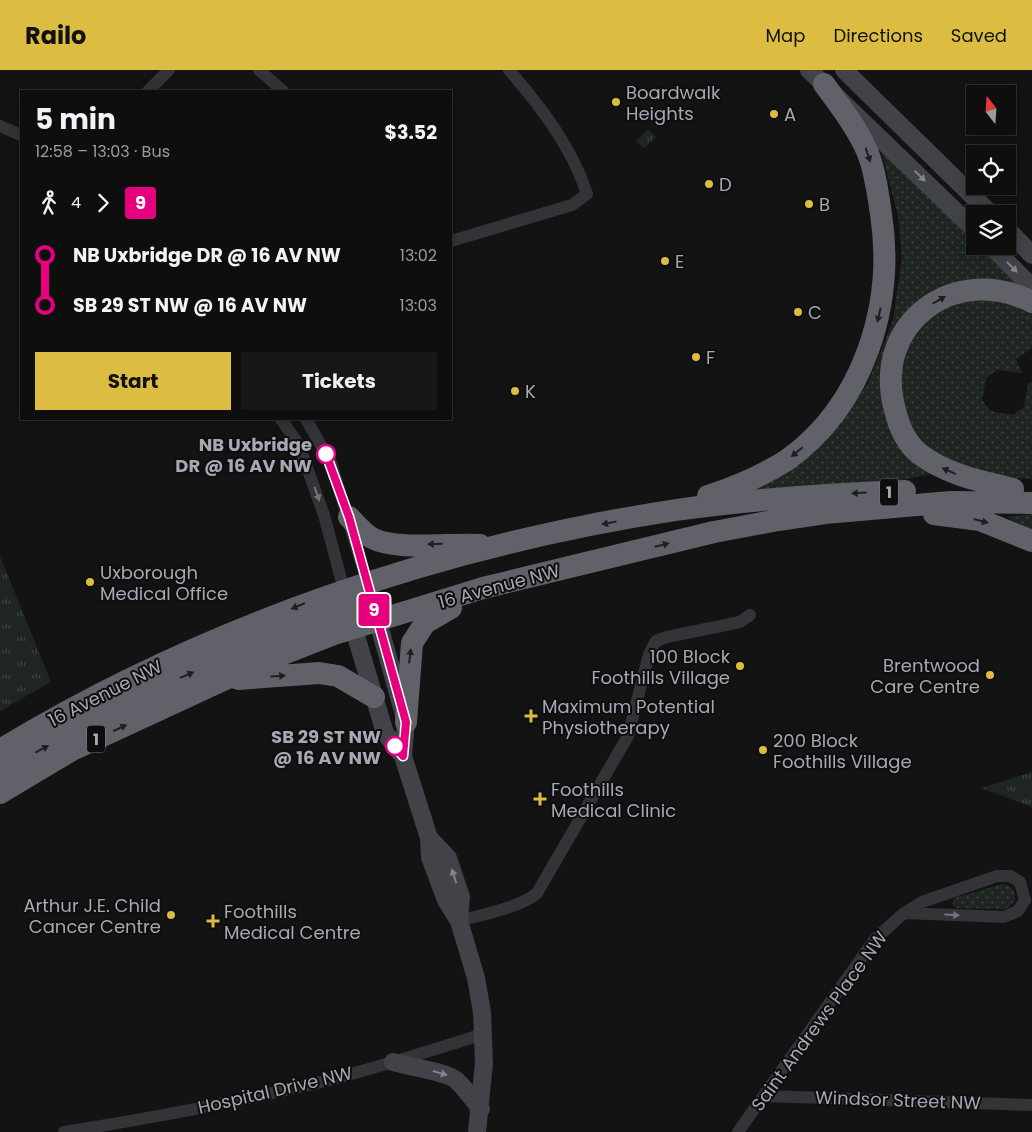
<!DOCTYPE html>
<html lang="en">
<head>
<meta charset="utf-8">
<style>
  :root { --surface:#0e0e0f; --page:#171718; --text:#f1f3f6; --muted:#9b9c9e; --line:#2e2e2f; --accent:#dcbd42 }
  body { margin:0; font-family:Poppins,sans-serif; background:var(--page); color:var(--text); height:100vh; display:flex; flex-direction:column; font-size:19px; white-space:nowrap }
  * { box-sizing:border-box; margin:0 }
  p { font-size:16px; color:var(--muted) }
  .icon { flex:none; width:28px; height:28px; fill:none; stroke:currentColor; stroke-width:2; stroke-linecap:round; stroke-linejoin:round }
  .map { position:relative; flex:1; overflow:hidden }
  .drawer { position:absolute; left:20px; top:20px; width:432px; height:330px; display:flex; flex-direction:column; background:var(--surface); border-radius:0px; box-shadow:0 2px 12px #0003,0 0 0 1px var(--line) }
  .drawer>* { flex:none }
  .badge { padding:0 10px; border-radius:4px; font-size:18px; line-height:32px }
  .needle { width:32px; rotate:343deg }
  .fabs { position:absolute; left:966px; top:15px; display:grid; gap:10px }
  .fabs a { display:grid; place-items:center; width:50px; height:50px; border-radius:0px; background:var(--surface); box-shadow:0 2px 12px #0003,0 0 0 1px var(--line); font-size:25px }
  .map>.badge { position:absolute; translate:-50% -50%; box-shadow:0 0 0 2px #fff }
  .legs { display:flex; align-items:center; gap:8px; height:55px; padding:0 15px; font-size:16px }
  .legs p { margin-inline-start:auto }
  .summary { display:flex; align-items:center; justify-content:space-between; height:85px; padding:0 15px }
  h1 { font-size:28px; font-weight:700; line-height:38px }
  .button { display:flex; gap:10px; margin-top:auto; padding:10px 15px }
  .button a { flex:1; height:58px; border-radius:0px; background:var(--accent); color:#111; font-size:20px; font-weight:700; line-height:58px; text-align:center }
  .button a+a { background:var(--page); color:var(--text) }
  ul { padding:0 15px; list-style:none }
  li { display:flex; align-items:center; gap:18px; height:50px; font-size:19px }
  li i { display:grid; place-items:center; width:8px; height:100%; margin:0 6px; background:currentColor }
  li i::after { content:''; width:12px; height:12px; margin:-6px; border:4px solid; border-radius:50%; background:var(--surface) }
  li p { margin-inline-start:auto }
  li:first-child i { background:linear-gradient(#0000 50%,currentColor 0) }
  li:last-child i { background:linear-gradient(currentColor 50%,#0000 0) }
  header { display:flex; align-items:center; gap:30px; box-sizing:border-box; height:70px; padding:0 25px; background:var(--accent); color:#111 }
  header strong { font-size:24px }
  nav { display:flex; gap:28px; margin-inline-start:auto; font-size:18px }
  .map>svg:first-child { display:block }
  .grass { fill:url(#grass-dots) }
  .park { fill:url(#park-tufts) }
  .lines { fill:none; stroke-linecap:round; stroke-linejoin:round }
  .street { stroke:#343438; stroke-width:12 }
  .secondary { stroke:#424348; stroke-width:18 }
  .highway { stroke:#616269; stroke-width:22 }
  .oneway { fill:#1f1f21 }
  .oneway2 { fill:#83858e }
  .oneway3 { fill:#73747c }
  .line-1-casing { stroke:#fff; stroke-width:11 }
  .line-1 { stroke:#e6007e; stroke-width:8 }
  .poi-dot { fill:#dcbd42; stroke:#0e0e0f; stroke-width:2 }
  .stop-1-dot { fill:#fff; stroke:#e6007e; stroke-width:2.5 }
  .labels { text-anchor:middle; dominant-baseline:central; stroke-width:4; stroke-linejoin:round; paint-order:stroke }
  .shield { fill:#0e0e0f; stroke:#787a82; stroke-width:1 }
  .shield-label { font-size:16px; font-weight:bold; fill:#a6a8b3 }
  .poi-label { font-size:18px; fill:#a6a8b3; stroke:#0e0e0f; text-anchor:start }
  .stop-label { font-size:18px; font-weight:bold; fill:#a6a8b3; stroke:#0e0e0f; text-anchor:end }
  .street-label { font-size:18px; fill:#a6a8b3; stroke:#0e0e0f }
</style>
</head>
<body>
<header>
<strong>Railo</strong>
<nav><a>Map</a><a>Directions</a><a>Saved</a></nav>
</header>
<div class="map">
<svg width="1032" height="1062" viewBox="0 0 1032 1062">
  <defs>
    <pattern id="grass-dots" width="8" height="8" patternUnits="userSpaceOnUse" patternTransform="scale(1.25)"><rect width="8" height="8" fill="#1f2621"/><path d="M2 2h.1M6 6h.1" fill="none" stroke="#3d433f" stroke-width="1.8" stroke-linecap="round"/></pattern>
    <pattern id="park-tufts" width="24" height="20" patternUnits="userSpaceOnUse" patternTransform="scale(1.25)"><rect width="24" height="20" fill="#1f2621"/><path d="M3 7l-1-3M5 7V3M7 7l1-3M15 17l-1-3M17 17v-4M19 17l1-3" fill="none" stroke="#3d433f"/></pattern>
  </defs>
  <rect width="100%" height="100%" fill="#131314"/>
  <path class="grass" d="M882,83L910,105L975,169V176H982L1028,219L1001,211L972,210L884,291L932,404L891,412L752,421L841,352L868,312L877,291L893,250L902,188L898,146Z
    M1015,227L1032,235V278L1016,289L1022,303L997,300L986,308L982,330L990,341L1013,345L1024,337L1028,314L1032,312V409L992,406L931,385L902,347L900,280L948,230Z
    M1032,444V464L1008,447Z
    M1002,814C1012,815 1016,821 1015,831L1006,839L957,838L952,835L954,828Z"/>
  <path class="park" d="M648,59L656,67L644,78L636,71Z
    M0,486L51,612L0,641Z
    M1032,702V737L981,718Z"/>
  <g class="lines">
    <path class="street" d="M259,0L283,21
      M148,21L169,0
      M0,56L21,65
      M451,171L572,135L587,124C572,77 541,37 509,0
      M281,349L299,375L324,445L344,520
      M306,349L331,393L367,512
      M459,851C480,845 522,837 537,823L628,666L649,584L656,571L667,567L740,552L750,545
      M764,1026L1032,1035
      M64,1062C147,1049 230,1033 313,1014C370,1000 427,982 483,964
      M738,1062L875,869L904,843L922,832L997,806H1010L1020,812L1025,830L1018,841L1004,847L904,843"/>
    <path class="secondary" d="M809,0L975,160
      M844,0L991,144
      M1008,160L1032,185
      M991,176L1032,217
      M367,512L406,652L403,686
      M350,546L385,663L403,686L429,768L430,787L446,830L459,851L476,908L482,942L484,993L477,1062
      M429,768L448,788L461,827L459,851
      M393,992C408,997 446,1001 456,1010C465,1018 473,1030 481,1039"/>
    <path class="highway" d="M1013,419C981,411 948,405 921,385C906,374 899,357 895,340C871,254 954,192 1032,232
      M708,426C736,417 762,406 787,390C864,335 895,234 881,144C878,124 875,99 867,81C856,56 840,36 824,14
      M934,444L980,450L1032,471
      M349,447C356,454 363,463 372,468C396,481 451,473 480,475
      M238,609L319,603L338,606L374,627
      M406,652L412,573L425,553L451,538
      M0,680C205,556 440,476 676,440C752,429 829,424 905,421
      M0,703L29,686L173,611L348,538L367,512
      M0,723L72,680L260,593L334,564L483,518L714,462L778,450L825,443L951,432L1032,433"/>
  </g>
  <defs><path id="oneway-solid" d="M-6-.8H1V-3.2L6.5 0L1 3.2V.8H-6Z" transform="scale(1.25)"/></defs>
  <g class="oneway">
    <use href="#oneway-solid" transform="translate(868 85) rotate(71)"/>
    <use href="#oneway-solid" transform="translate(939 230) rotate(-30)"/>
    <use href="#oneway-solid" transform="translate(879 245) rotate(103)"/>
    <use href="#oneway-solid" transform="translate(797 382) rotate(141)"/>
    <use href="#oneway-solid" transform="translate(949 401) rotate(-156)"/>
    <use href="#oneway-solid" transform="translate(859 423) rotate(177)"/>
    <use href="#oneway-solid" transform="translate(981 451) rotate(15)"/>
    <use href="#oneway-solid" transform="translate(609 453) rotate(169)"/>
    <use href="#oneway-solid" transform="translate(435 474) rotate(178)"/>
    <use href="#oneway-solid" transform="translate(662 475) rotate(-14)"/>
    <use href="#oneway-solid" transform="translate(298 536) rotate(157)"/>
    <use href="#oneway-solid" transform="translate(410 586) rotate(-83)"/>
    <use href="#oneway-solid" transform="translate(187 605) rotate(-23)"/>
    <use href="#oneway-solid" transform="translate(278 606) rotate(-4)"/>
    <use href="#oneway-solid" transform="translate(120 658) rotate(-25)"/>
    <use href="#oneway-solid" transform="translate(42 679) rotate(-28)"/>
  </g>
  <g class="oneway2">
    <use href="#oneway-solid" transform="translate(920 106) rotate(44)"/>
    <use href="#oneway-solid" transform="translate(1012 197) rotate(45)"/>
    <use href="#oneway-solid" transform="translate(454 806) rotate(-108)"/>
    <use href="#oneway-solid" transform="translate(440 1003) rotate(16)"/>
  </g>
  <g class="oneway3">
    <use href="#oneway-solid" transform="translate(317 424) rotate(70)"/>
    <use href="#oneway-solid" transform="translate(952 845) rotate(3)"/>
  </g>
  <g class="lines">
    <g class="line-1-casing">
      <path id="line-1" d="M326,384L349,447L406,652L403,686L395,676"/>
    </g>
    <use href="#line-1" class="line-1"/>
  </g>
  <g class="poi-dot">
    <circle cx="616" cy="32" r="5"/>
    <circle cx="774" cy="44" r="5"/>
    <circle cx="709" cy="114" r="5"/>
    <circle cx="809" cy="134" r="5"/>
    <circle cx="665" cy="191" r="5"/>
    <circle cx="798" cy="242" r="5"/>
    <circle cx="696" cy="287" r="5"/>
    <circle cx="515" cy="321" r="5"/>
    <circle cx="90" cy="512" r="5"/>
    <circle cx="740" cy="596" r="5"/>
    <circle cx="990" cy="605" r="5"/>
    <path d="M528.5 638.5h5v5h5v5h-5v5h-5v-5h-5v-5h5z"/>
    <circle cx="763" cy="680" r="5"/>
    <path d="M537.5 721.5h5v5h5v5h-5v5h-5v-5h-5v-5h5z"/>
    <circle cx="171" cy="845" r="5"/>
    <path d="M210.5 843.5h5v5h5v5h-5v5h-5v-5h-5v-5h5z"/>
  </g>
  <g class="stop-1-dot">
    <circle cx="326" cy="384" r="9"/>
    <circle cx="395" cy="676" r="9"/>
  </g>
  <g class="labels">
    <g class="shield">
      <rect x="880" y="408.5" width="18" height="27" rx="4"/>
      <rect x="87" y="655.5" width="18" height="27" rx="4"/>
    </g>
    <g class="shield-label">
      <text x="889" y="422">1</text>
      <text x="96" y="669">1</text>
    </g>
    <g class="poi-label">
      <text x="626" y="22">Boardwalk<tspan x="626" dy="21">Heights</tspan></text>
      <text x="784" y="44">A</text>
      <text x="719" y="114">D</text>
      <text x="819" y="134">B</text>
      <text x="675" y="191">E</text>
      <text x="808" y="242">C</text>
      <text x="706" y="287">F</text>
      <text x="525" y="321">K</text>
      <text x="100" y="502">Uxborough<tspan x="100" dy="21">Medical Office</tspan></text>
      <text x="730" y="586" text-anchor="end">100 Block<tspan x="730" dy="21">Foothills Village</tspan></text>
      <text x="980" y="595" text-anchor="end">Brentwood<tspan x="980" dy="21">Care Centre</tspan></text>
      <text x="542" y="636">Maximum Potential<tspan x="542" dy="21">Physiotherapy</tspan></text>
      <text x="773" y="670">200 Block<tspan x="773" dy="21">Foothills Village</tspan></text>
      <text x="551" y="719">Foothills<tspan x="551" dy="21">Medical Clinic</tspan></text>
      <text x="161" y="835" text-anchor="end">Arthur J.E. Child<tspan x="161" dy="21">Cancer Centre</tspan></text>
      <text x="224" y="841">Foothills<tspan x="224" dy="21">Medical Centre</tspan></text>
    </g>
    <g class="stop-label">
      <text x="312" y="374">NB Uxbridge<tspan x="312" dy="21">DR @ 16 AV NW</tspan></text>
      <text x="381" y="666">SB 29 ST NW<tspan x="381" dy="21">@ 16 AV NW</tspan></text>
    </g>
    <g class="street-label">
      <text transform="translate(499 516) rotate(-15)">16 Avenue NW</text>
      <text transform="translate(105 623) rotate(-27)">16 Avenue NW</text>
      <text transform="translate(819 951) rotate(-54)">Saint Andrews Place NW</text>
      <text transform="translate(275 1020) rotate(-13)">Hospital Drive NW</text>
      <text transform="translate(898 1030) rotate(2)">Windsor Street NW</text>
    </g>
  </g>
</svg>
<div class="fabs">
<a><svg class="needle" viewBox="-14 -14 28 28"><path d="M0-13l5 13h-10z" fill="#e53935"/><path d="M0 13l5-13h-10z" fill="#9b9c9e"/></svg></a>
<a><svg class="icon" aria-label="locate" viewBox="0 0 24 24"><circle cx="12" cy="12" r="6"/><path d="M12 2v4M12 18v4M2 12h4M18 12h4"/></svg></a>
<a><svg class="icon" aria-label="layers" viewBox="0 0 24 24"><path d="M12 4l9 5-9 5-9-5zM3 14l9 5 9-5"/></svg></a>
</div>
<b class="badge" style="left:374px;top:540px;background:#e6007e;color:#fff">9</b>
<section class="drawer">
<div class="summary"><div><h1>5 min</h1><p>12:58 – 13:03 · Bus</p></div><b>$3.52</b></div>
<div class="legs"><svg class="icon" aria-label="walk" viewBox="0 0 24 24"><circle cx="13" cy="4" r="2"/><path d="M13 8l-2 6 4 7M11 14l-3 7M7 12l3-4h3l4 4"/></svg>4<svg class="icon" aria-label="forward" viewBox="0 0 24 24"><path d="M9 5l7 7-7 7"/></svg><b class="badge" style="background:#e6007e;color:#fff">9</b></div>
<ul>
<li><i style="color:#e6007e"></i><b>NB Uxbridge DR @ 16 AV NW</b><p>13:02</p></li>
<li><i style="color:#e6007e"></i><b>SB 29 ST NW @ 16 AV NW</b><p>13:03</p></li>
</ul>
<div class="button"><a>Start</a><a>Tickets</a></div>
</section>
</div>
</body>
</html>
